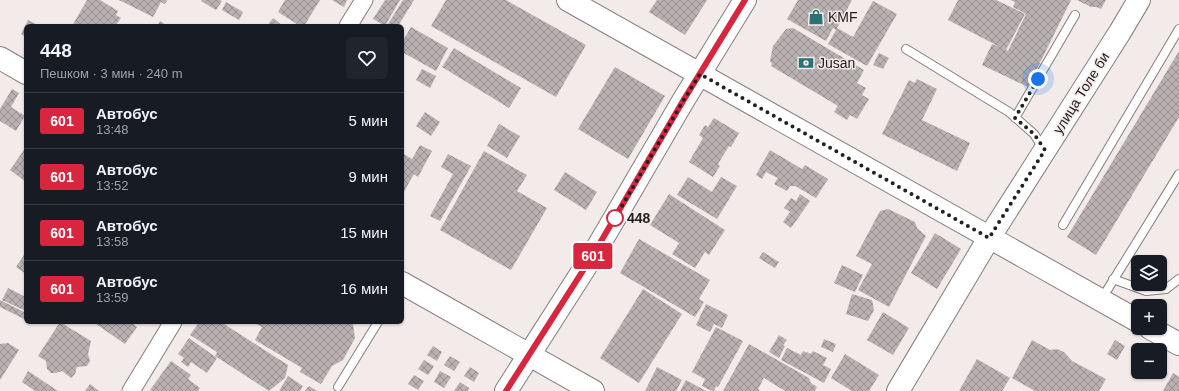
<!DOCTYPE html>
<html lang="ru">
<head>
<meta charset="utf-8">
<style>
  :root { --surface:#171b24; --page:#20242c; --text:#f1f3f6; --muted:#9ea1a6; --line:#363941 }
  body { margin:0; font-family:Arial,sans-serif; background:var(--page); color:var(--text); height:100vh; display:flex; flex-direction:column; font-size:15px; white-space:nowrap }
  * { box-sizing:border-box; margin:0 }
  p { font-size:13px; color:var(--muted) }
  .icon { flex:none; width:22px; height:22px; fill:none; stroke:currentColor; stroke-width:2; stroke-linecap:round; stroke-linejoin:round }
  .map { position:relative; flex:1; overflow:hidden }
  .details { position:absolute; left:24px; top:24px; width:380px; height:300px; display:flex; flex-direction:column; background:var(--surface); border-radius:6px; box-shadow:0 1px 3px #0004 }
  .details>* { flex:none }
  .badge { padding:0 8px; border-radius:3px; font-size:14px; line-height:26px }
  .tools { position:absolute; left:1131px; top:255px; display:grid; gap:8px }
  .tools a { display:grid; place-items:center; width:36px; height:36px; border-radius:6px; background:var(--surface); box-shadow:0 1px 3px #0004; font-size:20px }
  .you { position:absolute; width:20px; height:20px; margin:-10px; border:3px solid #fff; border-radius:50%; background:#1a73e8; box-shadow:0 0 0 6px #1a73e833 }
  .map>.badge { position:absolute; translate:-50% -50%; box-shadow:0 0 0 2px #fff }
  .round { display:grid; place-items:center; flex:none; width:42px; height:42px; border-radius:6px; background:var(--page) }
  .overview { display:flex; align-items:center; justify-content:space-between; height:68px; padding:0 16px }
  h1 { font-size:19px; font-weight:700; line-height:30px }
  ul { padding:0; list-style:none }
  li { display:flex; align-items:center; gap:12px; height:56px; padding:0 16px; border-top:1px solid var(--line) }
  li div { flex:1 }
  li b { display:block; font-size:15px }
  li em { font-style:normal }
  li .badge { min-width:44px; font-weight:700; text-align:center }
  .map>svg:first-child { display:block }
  .building { fill:url(#building-cross-hatch) }
  .lines { fill:none; stroke-linecap:round; stroke-linejoin:round }
  .lane-casing { stroke:#857e7d; stroke-width:10 }
  .street-casing { stroke:#857e7d; stroke-width:19 }
  .secondary-casing { stroke:#857e7d; stroke-width:24 }
  .lane { stroke:#fff; stroke-width:8 }
  .street { stroke:#fff; stroke-width:17 }
  .secondary { stroke:#fff; stroke-width:22 }
  .line-casing { stroke:#fff; stroke-width:9 }
  .line { stroke:#d7263d; stroke-width:6 }
  .walk { stroke:#232020; stroke-width:4; stroke-dasharray:0 7.2 }
  .stop-dot { fill:#fff; stroke:#d7263d; stroke-width:2 }
  .labels { text-anchor:middle; dominant-baseline:central; stroke-width:3; stroke-linejoin:round; paint-order:stroke }
  .poi-label { font-size:14px; fill:#232020; stroke:#f3ebea; text-anchor:start }
  .street-label { font-size:14px; fill:#232020; stroke:#f3ebea }
  .stop-label { font-size:14px; font-weight:bold; fill:#232020; stroke:#f3ebea; text-anchor:start }
</style>
</head>
<body>
<div class="map">
<svg width="1179" height="391" viewBox="0 0 1179 391">
  <defs>
    <pattern id="building-cross-hatch" width="8" height="8" patternUnits="userSpaceOnUse"><rect width="8" height="8" fill="#b9b1b1"/><path d="M0 0l8 8M0 8l8-8" fill="none" stroke="#969090"/></pattern>
  </defs>
  <rect width="100%" height="100%" fill="#f3ebea"/>
  <path class="building" d="M87,0H100L118,11L116,15L121,18L115,26H72Z
    M119,0H167L165,4L161,2L153,17Z
    M202,0H220L222,1L216,10L201,1Z
    M285,0H320L304,26H300L278,12Z
    M332,0H347L344,7Z
    M385,0H400L385,26L373,19Z
    M403,0H414L398,26H392L388,24Z
    M446,0H506L586,45L556,97L431,26Z
    M657,0H707L685,35L649,12Z
    M798,0H852L837,28L853,37L873,1L897,14L867,66L828,44L836,30L833,28L826,41L787,19Z
    M958,0H996L1025,14L1006,50L1008,51L1026,14L1013,7L1015,2L1010,0H1071L1028,87L982,65L992,44L1000,47L948,20Z
    M1077,0H1106L1101,9L1096,7H1091Z
    M226,2L243,12L239,20L222,10Z
    M273,18L283,26H267Z
    M28,20L40,26H26V37L21,34Z
    M160,21L168,26H157Z
    M411,27L448,48L436,71L402,52V42Z
    M793,28L864,70L857,83L866,88L862,95L869,99L857,119L850,115L847,120L834,112L838,106L771,66L772,64L770,61L773,46L786,29Z
    M454,48L521,88L509,108L442,67Z
    M1179,51V117L1096,255L1067,237Z
    M879,53L889,58L883,69L873,65Z
    M615,67L665,96L628,159L578,129Z
    M422,69L436,76L430,88L416,80Z
    M917,79L937,89L922,120L970,143L957,171L882,134L909,80L915,83Z
    M12,89L19,93L11,107L25,116L16,131L0,121V109Z
    M425,112L440,122L431,136L416,126Z
    M714,118L739,133L731,147L729,146L718,164L720,166L713,177L689,162L703,138L699,135L705,125L708,127Z
    M499,124L520,136L507,158L487,146Z
    M420,145L432,151L418,177L414,174L402,195V153L412,159Z
    M26,147V182L10,170Z
    M770,150L802,169L805,165L828,179L816,198L795,186H790L787,191L774,184L778,178L766,172L762,179L756,175Z
    M484,151L527,175L517,191L547,208L511,270L440,230Z
    M448,154L471,166L440,221L430,216L453,174L441,167Z
    M565,172L597,192L586,210L554,190Z
    M688,177L712,192L721,177L737,186L717,219L677,195Z
    M669,194L725,230L709,255L705,252L695,268L672,254L679,243L650,225Z
    M800,194L810,201L791,228L783,222L790,212L784,208L791,198L796,201Z
    M888,209L915,222L917,228L926,236L889,307L858,290L872,264L856,256L880,211Z
    M935,233L961,249L937,289L911,273Z
    M639,239L710,280L699,299L704,302L695,317L620,273Z
    M26,252V274L16,267Z
    M763,252L779,262L775,268L759,258Z
    M842,265L863,275L855,292L834,283Z
    M8,288L26,297V311L2,300Z
    M643,289L682,314L639,383L600,358Z
    M852,294L872,300L874,310L868,321L846,314Z
    M0,300L26,313V320L0,307Z
    M706,304L728,315L722,328L714,324L710,332L696,325Z
    M883,312L909,328L893,355L867,340Z
    M60,322L91,341L88,354L90,361L87,366L77,367L75,374L71,378L62,371L56,373H51L47,369L46,361L38,356Z
    M97,322H131L137,327L125,344L96,324Z
    M199,322H221L288,365L285,378L269,391L215,356L217,352L190,335Z
    M253,322H349L353,324L355,338L343,360L332,366L321,384L300,372L302,368L255,340L262,327Z
    M716,327L743,341L718,387L716,386L714,391H712L702,386L705,379L692,372Z
    M779,335L787,340L783,345L785,346L779,358L769,352Z
    M189,338L217,358L207,373L191,362L188,367L181,362L184,358L178,354Z
    M824,339L836,344L833,352L821,347Z
    M1032,340L1050,350L1057,349L1064,352L1072,361L1106,379L1099,391H1035L1012,378Z
    M1115,340L1125,346L1117,360L1107,354Z
    M8,343L19,350L0,380V344Z
    M749,344L809,378L811,383L817,387L815,391H785L764,378L758,389L760,391H723Z
    M433,346L442,352L437,361L427,355Z
    M787,348L801,355L803,351L811,354L813,351L827,358L823,365L831,369L824,383L781,360Z
    M845,354L879,375L869,391H852L831,378Z
    M450,356L460,362L454,371L444,365Z
    M977,359L1010,378L1002,391H959Z
    M424,360L434,366L428,375L418,369Z
    M171,361L191,375L188,379L200,388L198,391H152L150,390Z
    M470,367L479,373L474,382L464,376Z
    M657,367L682,380L676,391H645Z
    M28,371L58,391H35L22,382Z
    M440,371L451,377L444,388L434,382Z
    M1173,373L1179,377V391H1163Z
    M414,375L424,381L418,390L408,384Z
    M288,376L303,386L300,391H279Z
    M686,380L706,391H680Z
    M460,382L469,388L468,391H454Z
    M90,384L99,391H85Z
    M309,386L317,391H305Z"/>
  <g class="lines">
    <g class="lane-casing">
      <path id="lane" d="M906,49L1009,112L1034,134L1043,148
        M1015,118L1075,15
        M1063,225L1179,29
        M1113,279L1146,291L1166,289L1179,279
        M1101,300L1179,174
        M338,387L378,322"/>
    </g>
    <g class="street-casing">
      <path id="street" d="M348,26L364,0
        M131,391L173,322"/>
    </g>
    <g class="secondary-casing">
      <path id="secondary" d="M568,0L1138,321
        M0,58L26,73
        M402,283L593,391
        M1150,328L1179,344
        M506,391L593,255L683,101L745,0
        M898,391L989,238L1120,32L1139,0"/>
    </g>
    <use href="#lane" class="lane"/>
    <use href="#street" class="street"/>
    <use href="#secondary" class="secondary"/>
  </g>
  <g class="lines">
    <g class="line-casing">
      <path id="line" d="M506,391L593,255L683,101L745,0"/>
    </g>
    <use href="#line" class="line"/>
    <path class="walk" d="M615,218L683,101L700,74L989,238L1045,150L1034,134L1015,118L1038,79"/>
  </g>
  <defs>
    <g id="shop-bare" transform="scale(1.2)"><path d="M-5-2.5h2.3a2.7 3.5 0 0 1 5.4 0H5L5.5 6h-11ZM-1.5-2.5h3a1.5 2.3 0 0 0-3 0Z" fill="#287278" stroke="#f3ebea" stroke-width="2.5" paint-order="stroke"/></g>
    <g id="bank-bare" transform="scale(1.2)"><path d="M-6-4H6V4H-6ZM0-2.3a2.3 2.3 0 1 0 0 4.6a2.3 2.3 0 1 0 0-4.6Z" fill="#287278" stroke="#f3ebea" stroke-width="2.5" paint-order="stroke"/></g>
  </defs>
  <g fill-rule="evenodd">
    <use href="#shop-bare" x="816" y="17"/>
    <use href="#bank-bare" x="806" y="63"/>
  </g>
  <circle class="stop-dot" cx="615" cy="218" r="8"/>
  <g class="labels">
    <g class="poi-label">
      <text x="828" y="17">KMF</text>
      <text x="818" y="63">Jusan</text>
    </g>
    <g class="street-label">
      <text transform="translate(1081 93) rotate(-58)">улица Толе би</text>
    </g>
    <g class="stop-label">
      <text x="627" y="218">448</text>
    </g>
  </g>
</svg>
<div class="tools">
<a><svg class="icon" aria-label="layers" viewBox="0 0 24 24"><path d="M12 4l9 5-9 5-9-5zM3 14l9 5 9-5"/></svg></a>
<a>+</a>
<a>−</a>
</div>
<div class="you" style="left:1038px;top:79px"></div>
<b class="badge" style="left:593px;top:256px;background:#d7263d;color:#fff">601</b>
<section class="details">
<div class="overview"><div><h1>448</h1><p>Пешком · 3 мин · 240 m</p></div><a class="round"><svg class="icon" aria-label="heart" viewBox="0 0 24 24"><path d="M12 20l-8-8c-3-5 5-10 8-4 3-6 11-1 8 4z"/></svg></a></div>
<ul>
<li><span class="badge" style="background:#d7263d;color:#fff">601</span><div><b>Автобус</b><p>13:48</p></div><em>5 мин</em></li>
<li><span class="badge" style="background:#d7263d;color:#fff">601</span><div><b>Автобус</b><p>13:52</p></div><em>9 мин</em></li>
<li><span class="badge" style="background:#d7263d;color:#fff">601</span><div><b>Автобус</b><p>13:58</p></div><em>15 мин</em></li>
<li><span class="badge" style="background:#d7263d;color:#fff">601</span><div><b>Автобус</b><p>13:59</p></div><em>16 мин</em></li>
</ul>
</section>
</div>
</body>
</html>
